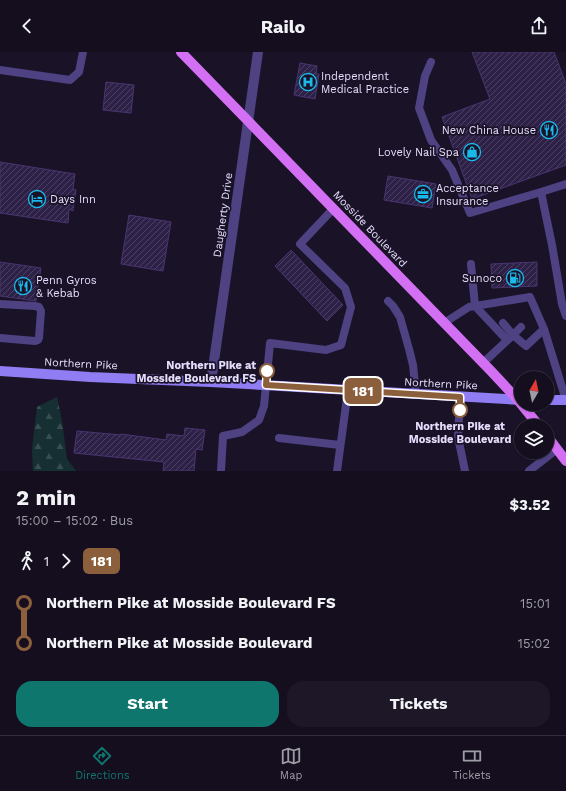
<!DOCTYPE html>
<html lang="en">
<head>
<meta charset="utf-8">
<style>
  :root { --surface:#140e1e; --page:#1d1727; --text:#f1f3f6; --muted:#9d9ca4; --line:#332e3c; --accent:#0f766e }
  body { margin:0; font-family:"Work Sans",sans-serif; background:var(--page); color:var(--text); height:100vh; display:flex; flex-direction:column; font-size:15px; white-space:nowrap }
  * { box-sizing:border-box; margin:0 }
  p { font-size:13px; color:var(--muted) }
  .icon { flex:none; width:22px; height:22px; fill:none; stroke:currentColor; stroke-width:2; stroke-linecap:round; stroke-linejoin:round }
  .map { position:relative; height:419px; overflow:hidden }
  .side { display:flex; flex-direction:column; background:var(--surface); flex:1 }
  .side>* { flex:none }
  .badge { padding:0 8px; border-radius:6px; font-size:14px; line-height:26px }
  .needle { width:26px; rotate:9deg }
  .controls { position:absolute; left:514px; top:319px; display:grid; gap:8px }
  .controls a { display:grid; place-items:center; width:40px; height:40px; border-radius:50%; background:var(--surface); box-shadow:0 1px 3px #0004,0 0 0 1px var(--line); font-size:20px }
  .map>.badge { position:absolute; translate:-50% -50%; box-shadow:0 0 0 2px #fff }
  .legs { display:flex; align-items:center; gap:6px; height:44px; padding:0 16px; font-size:13px }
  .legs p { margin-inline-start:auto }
  .head { display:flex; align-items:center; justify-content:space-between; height:68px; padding:0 16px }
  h1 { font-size:22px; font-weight:700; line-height:30px }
  .cta { display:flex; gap:8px; margin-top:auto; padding:8px 16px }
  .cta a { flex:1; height:46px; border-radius:16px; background:var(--accent); color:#fff; font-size:16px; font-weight:700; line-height:46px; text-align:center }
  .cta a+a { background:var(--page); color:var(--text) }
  ul { padding:0 16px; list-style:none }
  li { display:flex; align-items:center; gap:14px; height:40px; font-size:15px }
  li i { display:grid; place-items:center; width:6px; height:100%; margin:0 5px; background:currentColor }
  li i::after { content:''; width:10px; height:10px; margin:-5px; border:3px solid; border-radius:50%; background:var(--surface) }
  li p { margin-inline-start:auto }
  li:first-child i { background:linear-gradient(#0000 50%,currentColor 0) }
  li:last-child i { background:linear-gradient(currentColor 50%,#0000 0) }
  header { display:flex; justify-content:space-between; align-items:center; height:52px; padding:0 16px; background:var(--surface); font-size:18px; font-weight:700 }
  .dock { display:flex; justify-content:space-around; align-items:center; height:56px; border-top:1px solid var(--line); background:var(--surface); font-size:11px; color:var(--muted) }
  .dock a { display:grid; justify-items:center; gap:2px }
  .dock .on { color:var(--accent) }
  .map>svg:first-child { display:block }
  .forest { fill:url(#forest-firs) }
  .building { fill:url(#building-hatch); stroke:#4a3571 }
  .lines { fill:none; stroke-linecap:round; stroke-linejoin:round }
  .service { stroke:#4e4283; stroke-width:8 }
  .minor { stroke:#4e4283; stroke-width:10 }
  .secondary { stroke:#917df3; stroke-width:10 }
  .primary { stroke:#d36ff2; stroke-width:10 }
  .line-1-casing { stroke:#fff; stroke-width:9 }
  .line-1 { stroke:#8b5e3c; stroke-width:6 }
  .stop-1-dot { fill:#fff; stroke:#8b5e3c; stroke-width:2 }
  .labels { text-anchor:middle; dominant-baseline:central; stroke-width:3.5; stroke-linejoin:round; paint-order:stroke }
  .poi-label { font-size:11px; fill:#e5ddfc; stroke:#1a1328; text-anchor:start }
  .street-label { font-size:11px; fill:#e5ddfc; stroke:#1a1328 }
  .stop-label { font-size:11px; font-weight:bold; fill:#e5ddfc; stroke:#1a1328; text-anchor:end }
</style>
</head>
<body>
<header><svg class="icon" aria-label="back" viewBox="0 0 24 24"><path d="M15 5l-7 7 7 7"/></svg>Railo<svg class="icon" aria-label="share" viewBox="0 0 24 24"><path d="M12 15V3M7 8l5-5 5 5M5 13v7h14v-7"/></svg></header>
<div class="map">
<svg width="566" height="419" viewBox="0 0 566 419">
  <defs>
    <pattern id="forest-firs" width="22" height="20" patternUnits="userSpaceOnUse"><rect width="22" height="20" fill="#162f32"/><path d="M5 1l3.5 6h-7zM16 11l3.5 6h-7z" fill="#384d51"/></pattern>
    <pattern id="building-hatch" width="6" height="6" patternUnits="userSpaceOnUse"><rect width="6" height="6" fill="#2e2148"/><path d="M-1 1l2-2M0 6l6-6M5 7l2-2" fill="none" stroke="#4c4163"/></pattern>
  </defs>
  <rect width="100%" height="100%" fill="#1a1328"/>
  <path class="forest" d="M57,345L62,369L67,407L76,419H33L32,397L37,355Z"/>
  <path class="building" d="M472,0H554L566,32V113L472,147L442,65L490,47Z
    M300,11L317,14L316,22H319L315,47L294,43Z
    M106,30L134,33L131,61L103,58Z
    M0,110L75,122L73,137L76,138L73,159L69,157L68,171L0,161Z
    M388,124L436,132L432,156L384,148Z
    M129,163L171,170L163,219L121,212Z
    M291,198L343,253L327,269L275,214Z
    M0,210L41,216L36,249L0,244Z
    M537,210V234L492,236L491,212Z
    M185,376L205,378L202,398L196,397L194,419H163L164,410L74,401L77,379L121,383V382L166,388L167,382L184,384Z"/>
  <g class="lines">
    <path class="service" d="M431,10L425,24L419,56L431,88L452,118L470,161L541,140
      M0,18L70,28L79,20L83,0
      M566,132L541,140L552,193L562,252L566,264
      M471,212L475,254L507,288
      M388,249L393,254L400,265L409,297L413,313L416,342
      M0,252L35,254L39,255L41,259L39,286L38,288L35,289L0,286
      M444,271L469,255L530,245L544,277L566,348
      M503,271L513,283L521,275
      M483,311L513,283L526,294L544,277
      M460,345L458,385L465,419
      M279,386L340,393
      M221,419L223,384L242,380L259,368L264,354L270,291L326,298L341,293L351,255L345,236L300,192L333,157
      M337,419L348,338
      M529,419L557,397"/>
    <path class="minor" d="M211,330L258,0"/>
    <path class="secondary" d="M0,319L90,325L211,330L521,348
      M547,348H566"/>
    <path class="primary" d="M181,0L491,319L518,348L539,374
      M547,384L566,409"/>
  </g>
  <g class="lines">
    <g class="line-1-casing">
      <path id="line-1" d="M267,319L266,333L460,345V358"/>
    </g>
    <use href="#line-1" class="line-1"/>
  </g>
  <defs>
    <g id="hospital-ring" transform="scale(0.9)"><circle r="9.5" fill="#1a1328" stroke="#1bb8ea" stroke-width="1.5"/><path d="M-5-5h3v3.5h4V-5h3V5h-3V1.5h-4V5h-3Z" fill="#1bb8ea"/></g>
    <g id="restaurant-ring" transform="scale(0.9)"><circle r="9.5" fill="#1a1328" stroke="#1bb8ea" stroke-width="1.5"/><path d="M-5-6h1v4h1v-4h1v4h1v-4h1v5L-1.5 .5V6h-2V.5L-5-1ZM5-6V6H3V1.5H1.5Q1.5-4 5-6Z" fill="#1bb8ea"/></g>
    <g id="shop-ring" transform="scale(0.9)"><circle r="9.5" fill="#1a1328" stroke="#1bb8ea" stroke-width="1.5"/><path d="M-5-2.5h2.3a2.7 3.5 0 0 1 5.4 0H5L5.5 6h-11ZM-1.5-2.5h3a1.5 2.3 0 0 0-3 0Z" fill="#1bb8ea"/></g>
    <g id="office-ring" transform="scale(0.9)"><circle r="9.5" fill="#1a1328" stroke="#1bb8ea" stroke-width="1.5"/><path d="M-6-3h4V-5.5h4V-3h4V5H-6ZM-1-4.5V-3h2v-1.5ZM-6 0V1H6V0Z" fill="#1bb8ea"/></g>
    <g id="hotel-ring" transform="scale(0.9)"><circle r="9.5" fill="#1a1328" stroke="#1bb8ea" stroke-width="1.5"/><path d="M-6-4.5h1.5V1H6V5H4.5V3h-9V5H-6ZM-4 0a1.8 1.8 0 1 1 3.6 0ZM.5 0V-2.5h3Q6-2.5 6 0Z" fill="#1bb8ea"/></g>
    <g id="fuel-ring" transform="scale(0.9)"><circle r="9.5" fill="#1a1328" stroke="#1bb8ea" stroke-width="1.5"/><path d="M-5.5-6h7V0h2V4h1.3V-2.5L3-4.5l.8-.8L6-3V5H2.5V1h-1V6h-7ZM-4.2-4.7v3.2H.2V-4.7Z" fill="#1bb8ea"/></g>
  </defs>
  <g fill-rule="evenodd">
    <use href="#hospital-ring" x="308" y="30"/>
    <use href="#restaurant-ring" x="549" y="78"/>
    <use href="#shop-ring" x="472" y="100"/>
    <use href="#office-ring" x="423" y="142"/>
    <use href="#hotel-ring" x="37" y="147"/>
    <use href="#fuel-ring" x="515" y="226"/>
    <use href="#restaurant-ring" x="23" y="234"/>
  </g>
  <g class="stop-1-dot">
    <circle cx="267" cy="319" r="7"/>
    <circle cx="460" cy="358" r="7"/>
  </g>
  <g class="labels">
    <g class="poi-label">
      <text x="321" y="24">Independent<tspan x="321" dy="13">Medical Practice</tspan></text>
      <text x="536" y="78" text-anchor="end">New China House</text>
      <text x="459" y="100" text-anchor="end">Lovely Nail Spa</text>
      <text x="436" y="136">Acceptance<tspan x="436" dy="13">Insurance</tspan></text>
      <text x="50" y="147">Days Inn</text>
      <text x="502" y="226" text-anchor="end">Sunoco</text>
      <text x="36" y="228">Penn Gyros<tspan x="36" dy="13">&amp; Kebab</tspan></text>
    </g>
    <g class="street-label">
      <text transform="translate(223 163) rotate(-82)">Daugherty Drive</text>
      <text transform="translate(370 177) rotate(46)">Mosside Boulevard</text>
      <text transform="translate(81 312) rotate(3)">Northern Pike</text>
      <text transform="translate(441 332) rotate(3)">Northern Pike</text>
    </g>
    <g class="stop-label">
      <text x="256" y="313">Northern Pike at<tspan x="256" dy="13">Mosside Boulevard FS</tspan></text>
      <text x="460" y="374" text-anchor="middle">Northern Pike at<tspan x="460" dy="13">Mosside Boulevard</tspan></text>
    </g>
  </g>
</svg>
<div class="controls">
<a><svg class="needle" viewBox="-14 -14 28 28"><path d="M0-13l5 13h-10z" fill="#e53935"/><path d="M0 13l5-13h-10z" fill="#9d9ca4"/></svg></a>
<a><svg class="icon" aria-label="layers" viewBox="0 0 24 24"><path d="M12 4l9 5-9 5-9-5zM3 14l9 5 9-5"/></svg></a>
</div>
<b class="badge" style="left:363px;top:339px;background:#8b5e3c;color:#fff">181</b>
</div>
<section class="side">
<div class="head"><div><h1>2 min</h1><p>15:00 – 15:02 · Bus</p></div><b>$3.52</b></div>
<div class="legs"><svg class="icon" aria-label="walk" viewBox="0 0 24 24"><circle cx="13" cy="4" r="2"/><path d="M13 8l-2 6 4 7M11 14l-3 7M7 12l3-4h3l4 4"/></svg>1<svg class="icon" aria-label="forward" viewBox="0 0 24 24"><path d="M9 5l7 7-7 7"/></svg><b class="badge" style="background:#8b5e3c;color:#fff">181</b></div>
<ul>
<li><i style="color:#8b5e3c"></i><b>Northern Pike at Mosside Boulevard FS</b><p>15:01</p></li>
<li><i style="color:#8b5e3c"></i><b>Northern Pike at Mosside Boulevard</b><p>15:02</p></li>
</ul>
<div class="cta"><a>Start</a><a>Tickets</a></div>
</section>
<nav class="dock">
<a class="on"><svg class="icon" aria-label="directions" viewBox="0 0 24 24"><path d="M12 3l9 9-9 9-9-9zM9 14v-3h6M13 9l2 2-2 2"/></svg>Directions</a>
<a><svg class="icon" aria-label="map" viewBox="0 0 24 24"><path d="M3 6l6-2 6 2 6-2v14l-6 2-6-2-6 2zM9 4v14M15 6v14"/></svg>Map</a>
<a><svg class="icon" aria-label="tickets" viewBox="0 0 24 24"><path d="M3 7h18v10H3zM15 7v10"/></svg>Tickets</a>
</nav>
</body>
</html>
